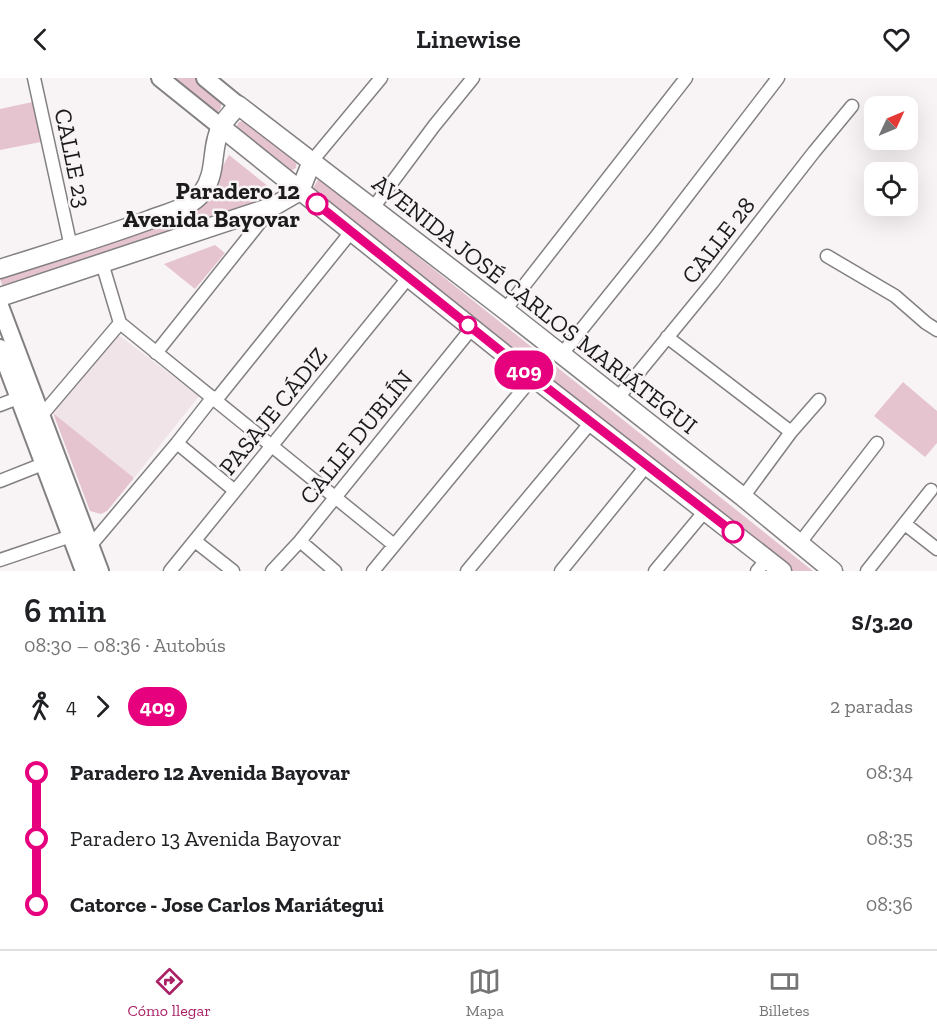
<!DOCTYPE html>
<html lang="es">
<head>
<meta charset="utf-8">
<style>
  :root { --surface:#fff; --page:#f2f2f2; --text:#202124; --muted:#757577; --line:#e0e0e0; --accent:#aa2165 }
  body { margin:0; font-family:"Zilla Slab",serif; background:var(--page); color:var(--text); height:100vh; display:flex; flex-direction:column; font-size:22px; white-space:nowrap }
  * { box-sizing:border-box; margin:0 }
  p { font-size:20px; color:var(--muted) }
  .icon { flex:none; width:33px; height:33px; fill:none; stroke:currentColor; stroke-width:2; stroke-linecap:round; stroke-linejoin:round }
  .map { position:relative; height:493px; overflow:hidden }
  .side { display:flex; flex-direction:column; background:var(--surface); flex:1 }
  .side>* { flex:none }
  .badge { padding:0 12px; border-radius:20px; font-size:21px; line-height:39px }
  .needle { width:39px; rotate:46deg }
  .fabs { position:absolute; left:864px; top:18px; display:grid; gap:12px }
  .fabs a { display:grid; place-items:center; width:54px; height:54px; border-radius:12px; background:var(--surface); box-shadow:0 6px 24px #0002; font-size:30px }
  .map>.badge { position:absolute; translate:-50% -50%; box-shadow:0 0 0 3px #fff }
  .legs { display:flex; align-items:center; gap:9px; height:66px; padding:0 24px; font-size:20px }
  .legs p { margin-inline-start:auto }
  .overview { display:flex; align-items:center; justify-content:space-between; height:102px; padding:0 24px }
  h1 { font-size:33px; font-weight:600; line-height:45px }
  ul { padding:0 24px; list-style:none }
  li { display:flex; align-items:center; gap:21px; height:66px; font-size:22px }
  li i { display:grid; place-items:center; width:9px; height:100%; margin:0 8px; background:currentColor }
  li i::after { content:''; width:15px; height:15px; margin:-8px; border:4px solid; border-radius:50%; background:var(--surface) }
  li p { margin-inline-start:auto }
  li:first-child i { background:linear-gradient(#0000 50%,currentColor 0) }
  li:last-child i { background:linear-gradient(currentColor 50%,#0000 0) }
  header { display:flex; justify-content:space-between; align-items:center; height:78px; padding:0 24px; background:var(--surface); font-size:27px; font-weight:600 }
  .tab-bar { display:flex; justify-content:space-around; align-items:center; height:84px; border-top:2px solid var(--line); background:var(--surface); font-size:16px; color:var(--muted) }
  .tab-bar a { display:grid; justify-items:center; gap:3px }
  .tab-bar .on { color:var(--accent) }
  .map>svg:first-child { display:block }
  .built { fill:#f0e4e8 }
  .green { fill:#e6c4cf }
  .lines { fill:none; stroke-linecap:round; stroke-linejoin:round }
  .street-casing { stroke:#838081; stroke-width:15 }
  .secondary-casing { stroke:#838081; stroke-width:20 }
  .primary-casing { stroke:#838081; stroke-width:21 }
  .street { stroke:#fff; stroke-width:12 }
  .secondary { stroke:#fff; stroke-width:16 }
  .primary { stroke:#fff; stroke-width:18 }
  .line-1-casing { stroke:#fff; stroke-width:14 }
  .line-1 { stroke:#e6007e; stroke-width:9 }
  .stop-1-dot { fill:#fff; stroke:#e6007e; stroke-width:3 }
  .labels { text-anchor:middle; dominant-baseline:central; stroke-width:5; stroke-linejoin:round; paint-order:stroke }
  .street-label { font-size:24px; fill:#1c1b1b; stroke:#f8f4f6 }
  .stop-label { font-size:24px; font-weight:bold; fill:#1c1b1b; stroke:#f8f4f6; text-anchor:end }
</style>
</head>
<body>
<header><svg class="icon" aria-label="back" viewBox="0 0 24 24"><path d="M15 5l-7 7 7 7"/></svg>Linewise<svg class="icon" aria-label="heart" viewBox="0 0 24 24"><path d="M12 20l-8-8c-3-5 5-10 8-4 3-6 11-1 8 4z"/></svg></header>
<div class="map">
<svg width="937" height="493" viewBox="0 0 937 493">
  <rect width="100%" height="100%" fill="#f8f4f6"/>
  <path class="built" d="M116,255L199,318L134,400L53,335Z"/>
  <path class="green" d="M170,0H195L216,17L221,23V30L218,34L212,33Z
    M37,23L46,63L0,72V31Z
    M246,42L297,83L296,90L291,93L239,54L236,49L239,44Z
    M229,77L279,117L3,211L0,200L201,128Z
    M319,100L813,493H790L309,117Z
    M215,167L225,175L195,211L164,186Z
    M903,304L937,333V365L925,379L874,338Z
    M53,335L134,400L107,433L101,436L90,433Z"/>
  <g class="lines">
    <g class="street-casing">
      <path id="street" d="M34,0L71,169
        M312,83L381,0
        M373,130L434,48L473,0
        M827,178L895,218L926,245L937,252
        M102,185L120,245
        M505,232L686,0
        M120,245L394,467
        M667,259L791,354
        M156,275L273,128
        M561,277L655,160L778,0
        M617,321L712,205L814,74L852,28
        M216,322L351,154
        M0,327L18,320
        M41,338L120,245
        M177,365L235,413
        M0,403L43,386
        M743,419L791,354L819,322
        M905,446L937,471
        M195,463L233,493
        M300,463L335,493
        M799,466L877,365
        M86,469L91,467L177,365L213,319
        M0,482L71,458
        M170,493L408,200
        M272,493L300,463L472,250
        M373,493L533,299
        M467,493L592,343
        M561,493L647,387
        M655,493L705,433
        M757,493L767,481
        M867,493L931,412"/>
    </g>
    <g class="secondary-casing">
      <path id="secondary" d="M160,0L221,49
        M205,0L238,27
        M0,228L100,493
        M0,270L84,493"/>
    </g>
    <g class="primary-casing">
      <path id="primary" d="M221,49L533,299L782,493
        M0,191C50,175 100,160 149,142C167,135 190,130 202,115C218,94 210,70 221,49C225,41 233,34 238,27L505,232L743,419L833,493
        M0,219L274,128L300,113L312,83"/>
    </g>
    <use href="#street" class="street"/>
    <use href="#secondary" class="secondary"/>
    <use href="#primary" class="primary"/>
  </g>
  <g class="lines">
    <g class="line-1-casing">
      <path id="line-1" d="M317,126L533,299L733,454"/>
    </g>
    <use href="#line-1" class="line-1"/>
  </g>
  <g class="stop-1-dot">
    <circle cx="317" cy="126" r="10"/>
    <circle cx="468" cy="247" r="8"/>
    <circle cx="733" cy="454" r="10"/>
  </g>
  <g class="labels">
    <g class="street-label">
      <text transform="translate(73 80) rotate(78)">CALLE 23</text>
      <text transform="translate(718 162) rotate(-52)">CALLE 28</text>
      <text transform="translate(535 226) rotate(38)">AVENIDA JOSÉ CARLOS MARIÁTEGUI</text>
      <text transform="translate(273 333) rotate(-51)">PASAJE CÁDIZ</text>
      <text transform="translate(356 359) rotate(-51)">CALLE DUBLÍN</text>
    </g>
    <g class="stop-label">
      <text x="300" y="112">Paradero 12<tspan x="300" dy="28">Avenida Bayovar</tspan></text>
    </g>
  </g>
</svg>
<div class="fabs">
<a><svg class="needle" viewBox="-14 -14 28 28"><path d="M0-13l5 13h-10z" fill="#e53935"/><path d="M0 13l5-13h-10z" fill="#757577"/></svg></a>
<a><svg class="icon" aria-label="locate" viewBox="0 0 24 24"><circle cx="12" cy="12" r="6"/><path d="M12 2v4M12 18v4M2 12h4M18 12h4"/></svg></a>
</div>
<b class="badge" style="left:524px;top:292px;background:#e6007e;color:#fff">409</b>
</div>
<section class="side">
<div class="overview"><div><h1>6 min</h1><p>08:30 – 08:36 · Autobús</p></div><b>S/3.20</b></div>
<div class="legs"><svg class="icon" aria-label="walk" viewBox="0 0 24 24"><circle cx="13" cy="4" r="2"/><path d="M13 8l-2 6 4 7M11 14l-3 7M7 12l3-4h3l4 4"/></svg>4<svg class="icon" aria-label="forward" viewBox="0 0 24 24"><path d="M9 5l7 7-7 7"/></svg><b class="badge" style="background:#e6007e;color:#fff">409</b><p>2 paradas</p></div>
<ul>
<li><i style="color:#e6007e"></i><b>Paradero 12 Avenida Bayovar</b><p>08:34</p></li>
<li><i style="color:#e6007e"></i><span>Paradero 13 Avenida Bayovar</span><p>08:35</p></li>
<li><i style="color:#e6007e"></i><b>Catorce - Jose Carlos Mariátegui</b><p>08:36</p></li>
</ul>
</section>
<nav class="tab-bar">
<a class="on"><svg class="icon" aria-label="directions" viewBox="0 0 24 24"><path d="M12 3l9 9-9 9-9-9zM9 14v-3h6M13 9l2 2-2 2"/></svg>Cómo llegar</a>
<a><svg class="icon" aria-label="map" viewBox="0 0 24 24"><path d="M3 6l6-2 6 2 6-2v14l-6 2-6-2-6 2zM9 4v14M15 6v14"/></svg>Mapa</a>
<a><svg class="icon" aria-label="tickets" viewBox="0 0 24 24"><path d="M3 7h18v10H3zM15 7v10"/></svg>Billetes</a>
</nav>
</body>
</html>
